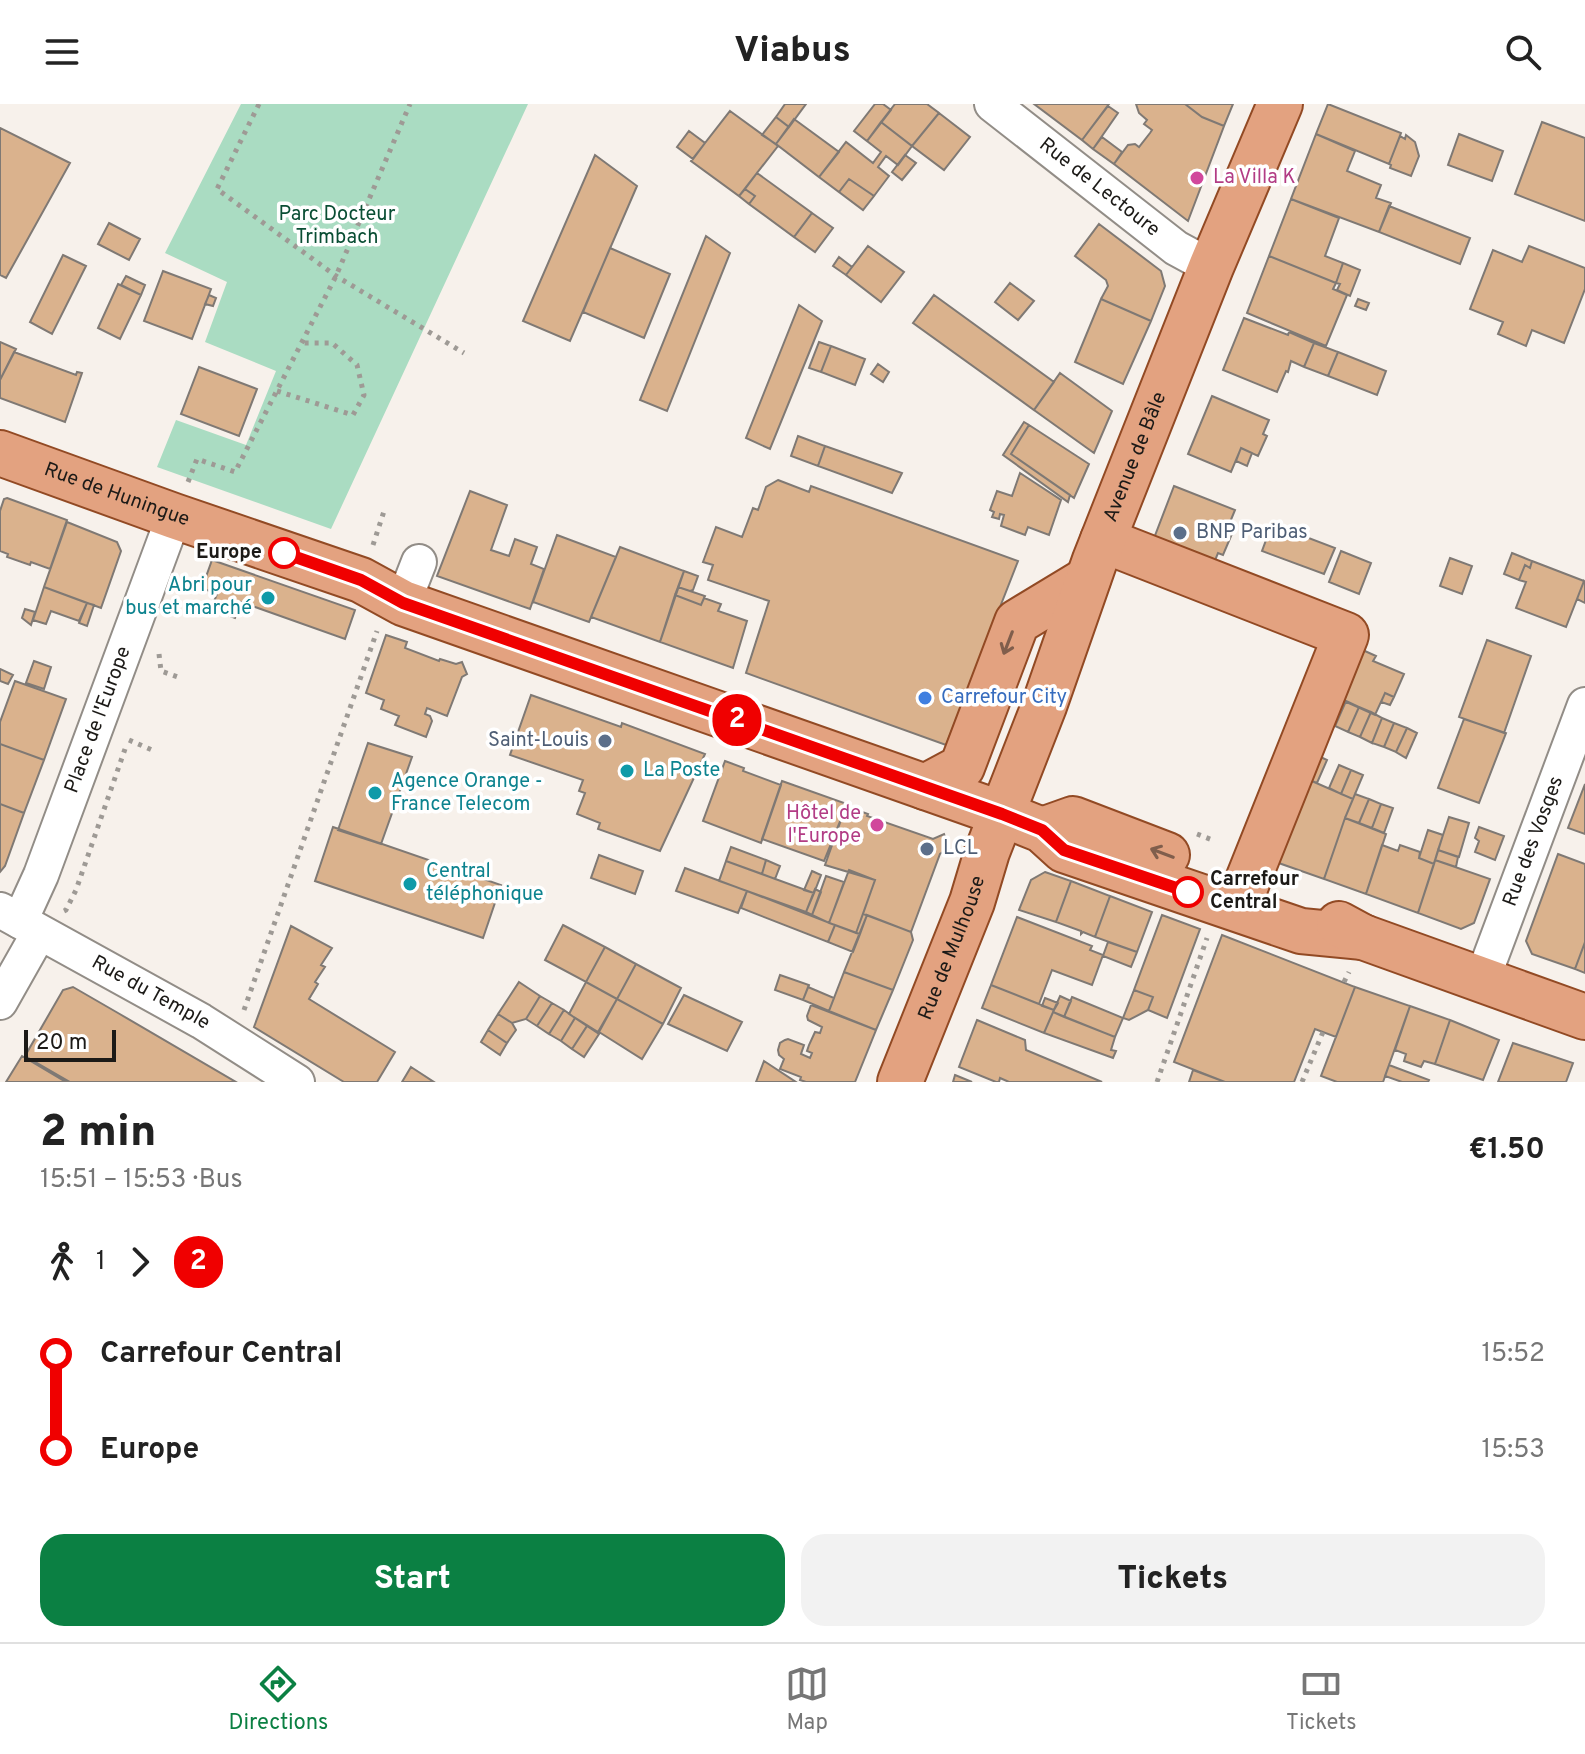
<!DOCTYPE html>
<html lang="en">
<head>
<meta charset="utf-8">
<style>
  :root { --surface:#fff; --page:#f2f2f2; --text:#222; --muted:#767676; --line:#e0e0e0; --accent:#0b8043 }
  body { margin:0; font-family:Overpass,sans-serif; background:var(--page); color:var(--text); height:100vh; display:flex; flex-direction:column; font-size:30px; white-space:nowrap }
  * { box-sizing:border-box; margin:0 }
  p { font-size:26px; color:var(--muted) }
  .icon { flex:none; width:44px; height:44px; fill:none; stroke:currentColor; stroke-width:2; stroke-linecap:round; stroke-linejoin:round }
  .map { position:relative; height:978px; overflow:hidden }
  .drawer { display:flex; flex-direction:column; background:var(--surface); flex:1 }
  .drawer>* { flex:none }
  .badge { padding:0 16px; border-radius:26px; font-size:28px; line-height:52px }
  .scale { position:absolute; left:24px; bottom:20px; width:92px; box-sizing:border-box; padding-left:8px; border:4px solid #1c1a17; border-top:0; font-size:22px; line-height:28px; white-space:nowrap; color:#1c1a17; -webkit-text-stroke:6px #fff; paint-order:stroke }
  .map>.badge { position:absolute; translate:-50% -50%; box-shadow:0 0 0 4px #fff }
  .legs { display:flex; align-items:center; gap:12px; height:88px; padding:0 40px; font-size:26px }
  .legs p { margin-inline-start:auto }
  .head { display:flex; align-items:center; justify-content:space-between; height:136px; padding:0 40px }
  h1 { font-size:44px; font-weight:800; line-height:60px }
  .cta { display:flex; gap:16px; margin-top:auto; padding:16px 40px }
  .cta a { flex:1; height:92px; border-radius:24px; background:var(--accent); color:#fff; font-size:32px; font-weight:800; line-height:92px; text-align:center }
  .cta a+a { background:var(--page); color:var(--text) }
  ul { padding:0 40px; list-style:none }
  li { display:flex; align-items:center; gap:28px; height:96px; font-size:30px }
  li i { display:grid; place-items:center; width:12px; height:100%; margin:0 10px; background:currentColor }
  li i::after { content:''; width:20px; height:20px; margin:-10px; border:6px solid; border-radius:50%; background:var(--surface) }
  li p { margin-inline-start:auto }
  li:first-child i { background:linear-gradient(#0000 50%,currentColor 0) }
  li:last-child i { background:linear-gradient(currentColor 50%,#0000 0) }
  header { display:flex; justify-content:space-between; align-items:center; height:104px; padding:0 40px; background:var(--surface); font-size:36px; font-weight:800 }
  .dock { display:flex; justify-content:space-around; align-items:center; height:112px; border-top:2px solid var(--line); background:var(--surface); font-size:22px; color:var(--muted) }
  .dock a { display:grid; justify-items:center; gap:4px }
  .dock .on { color:var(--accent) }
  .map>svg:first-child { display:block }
  .green { fill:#aadcc2 }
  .building { fill:#dab28d; stroke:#7f7974; stroke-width:2 }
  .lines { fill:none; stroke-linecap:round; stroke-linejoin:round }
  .minor-casing { stroke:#928d87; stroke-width:38 }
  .major-casing { stroke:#924a24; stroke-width:48 }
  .path { stroke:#9e9a95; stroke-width:5; stroke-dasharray:4 6; stroke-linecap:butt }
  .minor { stroke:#fff; stroke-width:34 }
  .major { stroke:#e3a280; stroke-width:44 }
  .oneway { stroke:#805e4c }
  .line-1-casing { stroke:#fff; stroke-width:18 }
  .line-1 { stroke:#f00000; stroke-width:12 }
  .hotel-dot { fill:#d1479c; stroke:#fff; stroke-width:3 }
  .service-dot { fill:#5c6f8a; stroke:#fff; stroke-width:3 }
  .stop-1-dot { fill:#fff; stroke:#f00000; stroke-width:4 }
  .culture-dot { fill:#0f9aa8; stroke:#fff; stroke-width:3 }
  .shop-dot { fill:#3f7fe0; stroke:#fff; stroke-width:3 }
  .labels { text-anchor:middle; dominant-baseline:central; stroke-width:7; stroke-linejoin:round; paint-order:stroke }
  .hotel-label { font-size:20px; fill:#b23c85; stroke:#fff; text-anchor:start }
  .street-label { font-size:20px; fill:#1c1a17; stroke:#fff }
  .park-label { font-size:20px; fill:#0a4e34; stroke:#fff }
  .service-label { font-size:20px; fill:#4e5e75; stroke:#fff; text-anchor:start }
  .stop-label { font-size:20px; font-weight:bold; fill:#1c1a17; stroke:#fff; text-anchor:end }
  .culture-label { font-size:20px; fill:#0d838f; stroke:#fff; text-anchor:start }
  .shop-label { font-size:20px; fill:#366cbe; stroke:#fff; text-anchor:start }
</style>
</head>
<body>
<header><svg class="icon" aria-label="menu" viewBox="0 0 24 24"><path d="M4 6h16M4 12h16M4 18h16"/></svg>Viabus<svg class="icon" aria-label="search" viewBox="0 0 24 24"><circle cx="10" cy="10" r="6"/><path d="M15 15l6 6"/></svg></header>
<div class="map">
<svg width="1585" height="978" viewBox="0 0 1585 978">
  <rect width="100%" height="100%" fill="#f7f1eb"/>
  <path class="green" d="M241,0H528L331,425L157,363L176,316L246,341L276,267L205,238L227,178L165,149Z"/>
  <path class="building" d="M785,0H806L789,23L776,13Z
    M875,0H883L891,6L867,37L854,27Z
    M895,0H927L939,9L912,42L881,18Z
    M1034,0H1109L1082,36Z
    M1136,0H1185L1202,13L1224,22L1188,117L1114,60L1128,41L1135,40L1139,43L1150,29L1152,26L1144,20L1147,16L1139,9Z
    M1185,0H1233L1224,22L1202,13Z
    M1328,0L1401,29L1389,60L1316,30Z
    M1108,2L1118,9L1093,45L1082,36Z
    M730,7L778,42L739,92L691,57Z
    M939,9L970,33L944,66L912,42Z
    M776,13L789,23L776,40L762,31Z
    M794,15L839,48L819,73L776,40Z
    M881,18L912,42L898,61L886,52L878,63L889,72L874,92L849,75L839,88L819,73L846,38L873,59L881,48L867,37Z
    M1542,18L1585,34V117L1515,90Z
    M0,24L70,59L6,174L0,171Z
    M689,27L705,39L693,55L677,43Z
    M1316,30L1355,47L1347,67L1381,81L1376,94L1391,99L1379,128L1291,95Z
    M1459,30L1503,47L1492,77L1448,61Z
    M1406,31L1415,38L1419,52L1411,72L1390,64L1391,61L1389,60L1400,32L1405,35Z
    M1102,33L1122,48L1114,60L1093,45Z
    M595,51L637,82L570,237L523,217Z
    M905,51L916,59L902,76L892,68Z
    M757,69L812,109L794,133L749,100L755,92L745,85Z
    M849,75L874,92L863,106L839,88Z
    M745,85L755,92L749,100L739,92Z
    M1291,95L1339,114L1325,152L1343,159L1336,179L1269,152Z
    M1389,102L1470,134L1460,160L1379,128Z
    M812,109L833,124L815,148L794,133Z
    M109,119L140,135L129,156L98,140Z
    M1099,120L1161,167L1165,182L1151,217L1101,195L1108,182L1106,176L1075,152Z
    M706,132L730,149L667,307L640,296Z
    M868,142L904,168L881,198L846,171Z
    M1529,142L1585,164V185L1564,239L1532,226L1526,242L1498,230L1503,218L1470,205L1493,146L1522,158Z
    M610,144L670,170L644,234L583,208Z
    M63,151L86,162L52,230L30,218Z
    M1269,152L1336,179L1333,185L1347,191L1326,242L1247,209Z
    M839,153L852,163L846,171L833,162Z
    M1343,159L1360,166L1350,192L1337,186L1340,180L1336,179Z
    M163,167L211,185L192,235L144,217Z
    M126,172L145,181L141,191L121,181Z
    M1010,179L1034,197L1018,216L995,198Z
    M118,180L141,191L120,235L98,224Z
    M209,191L216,194L213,202L205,200Z
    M934,191L1054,278L1034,306L913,219Z
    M1101,195L1151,217L1123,280L1075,258Z
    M1358,195L1369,199L1366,206L1355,202Z
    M799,201L822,217L770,345L746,334Z
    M1244,214L1288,231L1289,228L1314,239L1304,263L1291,257L1288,268L1286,267L1277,288L1223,266Z
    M0,238L16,245L0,276Z
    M819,238L831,242L821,268L809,264Z
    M1314,239L1338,248L1328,272L1304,263Z
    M831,242L865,255L855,281L821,268Z
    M14,248L76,271L77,268L82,269L65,318L0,294V276Z
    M1338,248L1386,267L1377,291L1328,272Z
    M878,260L889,268L883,278L871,270Z
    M199,263L257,285L239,332L181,310Z
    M1060,269L1112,307L1094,349L1034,306Z
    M1212,292L1269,316L1263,330L1267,332L1258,352L1241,344L1231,368L1188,350Z
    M1024,318L1029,321L1011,350L1070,391L1068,398L1003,351Z
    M1029,321L1089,360L1074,394L1011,350Z
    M798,332L825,342L818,362L791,352Z
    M825,342L902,369L892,389L818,362Z
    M1241,344L1252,349L1247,362L1236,357Z
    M1020,369L1061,396L1049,431L1028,423L1025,431L1001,422L1004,411L1000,410L999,415L992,413L994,408L990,406L997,387L1012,392Z
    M778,376L809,388L811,382L1018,457L946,641L746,569L769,497L708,476L713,461L703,458L716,423L742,433L753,404L758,406L766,383Z
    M1174,382L1235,406L1228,423L1234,425L1223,451L1218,449L1209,471L1151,442Z
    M470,387L507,401L491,446L509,452L515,435L537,443L531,460L544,465L530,505L437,472Z
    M7,394L67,416L50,465L31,458L30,461L7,453L8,450L0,447V407L4,395Z
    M67,418L117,438L121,447L101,504L44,483Z
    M1272,420L1335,444L1324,470L1262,447Z
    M557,431L616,453L589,518L533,498Z
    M620,443L684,467L660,538L591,513Z
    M1341,447L1371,459L1359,490L1329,478Z
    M1512,449L1532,457L1530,464L1525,461L1519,476L1504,470Z
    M1450,454L1472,462L1462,490L1440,482Z
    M212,456L355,506L345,535L241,498L235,514L211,505L217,490L202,484Z
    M1532,457L1584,477L1566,523L1516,504L1526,478L1519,476L1525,461L1530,464Z
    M684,467L698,472L693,486L690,487L678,483Z
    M1584,477L1585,478V499L1577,495Z
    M44,483L87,499L79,517L51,507L46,520L33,516Z
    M678,483L705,492L701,501L675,491Z
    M675,491L701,501L704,494L721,500L718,507L747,517L733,564L660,538Z
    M87,499L94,501L87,522L79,519Z
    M25,505L35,508L31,521L22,514Z
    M386,531L407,538L405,544L439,557L440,555L456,560L462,558L467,570L462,573L447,612L427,604L425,610L430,612L432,617L426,633L395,621L399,612L381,605L384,596L366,589Z
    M1487,536L1531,552L1504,629L1459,613Z
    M1356,543L1376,552L1373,557L1404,570L1394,593L1385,589L1375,611L1333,592Z
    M34,557L51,563L44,585L26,579Z
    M0,565L13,571L8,580L0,577Z
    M15,577L66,595L44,656L0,640V618Z
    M1385,589L1394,593L1390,601L1381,598Z
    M531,591L621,623L622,619L705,650L660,747L598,725L600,719L577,710L585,689L579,687L583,676L510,651Z
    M1335,593L1346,597L1335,622L1324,617Z
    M1346,597L1359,603L1348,628L1335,622Z
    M1359,603L1371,608L1360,633L1348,628Z
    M1371,608L1382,614L1372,639L1360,633Z
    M1382,614L1394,619L1384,643L1372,639Z
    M1464,615L1506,629L1479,699L1438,684Z
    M1394,619L1407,624L1396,648L1384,643Z
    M1407,624L1417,629L1406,654L1396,648Z
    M368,639L412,653L381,740L338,726Z
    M0,640L44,656L24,709L0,700Z
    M1310,648L1327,656L1317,679L1299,672Z
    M725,657L744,664L743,667L781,681L761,739L703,717Z
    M1339,661L1351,666L1341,690L1329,684Z
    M1351,666L1363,671L1353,695L1341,690Z
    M1298,671L1353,695L1345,714L1324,775L1273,757Z
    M782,677L847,700L824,757L762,735Z
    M1585,680V730L1568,724Z
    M1355,690L1369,695L1359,719L1345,714Z
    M1369,695L1381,700L1372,724L1359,719Z
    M0,700L24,709L5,762L0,768Z
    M1381,700L1393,704L1384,729L1372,724Z
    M846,702L868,710L867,712L933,735L944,730L949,744L940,750L911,828L863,810L875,776L825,761Z
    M1449,713L1469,719L1459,753L1438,746Z
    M1345,714L1386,730L1366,790L1324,775Z
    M333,723L501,781L483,834L315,777Z
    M1479,723L1504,732L1495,756L1475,748L1479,737L1475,734Z
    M1428,726L1443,731L1434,760L1419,754Z
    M1382,741L1398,747L1400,741L1420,748L1419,754L1434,760L1418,809L1366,790Z
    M731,743L766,756L762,770L726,757Z
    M1438,746L1458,753L1456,763L1435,756Z
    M1558,750L1585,760V838L1575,865L1532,850L1526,837Z
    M599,751L643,767L635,790L591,774Z
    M766,756L780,762L775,775L762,770Z
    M1435,756L1490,775L1474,819L1461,825L1418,809Z
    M726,757L814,789L806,808L719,777Z
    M685,764L747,787L738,809L676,787Z
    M849,766L875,776L856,829L829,819Z
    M812,767L821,771L814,789L804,786Z
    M1045,768L1071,777L1056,818L1019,806L1031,776Z
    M826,772L844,778L829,819L812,811Z
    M1071,777L1110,792L1095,833L1083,828L1081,830V827L1056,818Z
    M815,785L821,788L812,811L806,808Z
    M747,787L835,821L828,838L741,804Z
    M1110,792L1152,808L1137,848L1095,833Z
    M863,810L867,811L860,830L856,829Z
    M867,811L911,828L913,836L893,886L844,868Z
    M1162,811L1200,825L1167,914L1148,906L1153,893L1134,886Z
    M1017,813L1092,842L1090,846L1103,851L1092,881L1052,866L1039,900L991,881Z
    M563,821L605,843L586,878L545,856Z
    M835,821L860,830L853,848L828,838Z
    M291,822L332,844L321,861L325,863L315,878L318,880L309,895L395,948L377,978H344L254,923Z
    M1222,831L1355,883L1336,933L1315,925L1294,978H1225L1174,958Z
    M1108,838L1137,848L1131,863L1103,852Z
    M1585,838V869L1575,865Z
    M605,843L636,860L617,895L586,878Z
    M636,860L681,884L663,920L617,895Z
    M844,868L893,886L876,926L829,907Z
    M780,871L809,881L803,896L775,886Z
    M519,878L540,892L526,915L512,919L498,910Z
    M586,878L617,895L598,928L569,910Z
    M991,881L1054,906L1044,929L982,904Z
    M73,883L118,909L236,978H70L25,952L63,886Z
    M808,883L834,894L829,907L803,896Z
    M1355,883L1410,902L1383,978H1337L1321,972Z
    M1134,886L1153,893L1148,906L1129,916L1123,914Z
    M684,891L742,918L727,947L668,920Z
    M540,892L552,899L537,922L526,915Z
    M1060,892L1071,897L1064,913L1053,908Z
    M1072,893L1123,914L1115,933L1064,913Z
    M1045,894L1058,899L1054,906L1042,902Z
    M617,895L663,920L642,955L599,928Z
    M552,899L564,906L549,930L537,922Z
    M811,901L876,926L855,978H806L800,976L801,973L780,965L784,955L779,951L778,946L780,939L785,936L788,935L804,941L801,950L810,954L812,949L807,947L809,941L815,928L820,929L822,923L808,916L807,912Z
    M1410,902L1450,916L1435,960L1424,957L1421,963L1404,957L1406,950L1395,946Z
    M564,906L575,914L561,937L549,930Z
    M1053,908L1115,933L1111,946L1116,947L1113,954L1044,929Z
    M498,910L512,919L516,926L507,939L488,926Z
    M575,914L587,922L572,945L561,937Z
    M977,916L1025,936L1026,946L1102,978H1009L1000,974L999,978H996L959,963Z
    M1450,916L1499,936L1483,976L1435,960Z
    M587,922L599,930L584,953L572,945Z
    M488,926L507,939L500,951L481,938Z
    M1513,939L1573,959L1566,978H1498Z
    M22,952L66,978H6Z
    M764,957L796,978H756Z
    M1389,961L1429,976L1428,978H1402L1385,972Z
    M411,963L434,978H402Z
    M1193,966L1225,978H1189Z
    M955,971L972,978H953Z"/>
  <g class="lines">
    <g class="minor-casing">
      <g id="minor">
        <path id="s1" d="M992,0L1176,144L1211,163"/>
        <path d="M403,499L419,458"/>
        <path id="s2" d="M0,806L201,917L297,978"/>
        <path id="s3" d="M20,817L41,771L174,412"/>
        <path id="s4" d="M1482,876L1585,601"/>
        <path d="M0,898L39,829"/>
      </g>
    </g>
    <g class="major-casing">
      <g id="major">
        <path id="s5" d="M0,349L174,412L361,476L403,499L1002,710L1042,726L1064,746L1301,827L1363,833"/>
        <path d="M1103,436L1346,531L1246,781"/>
        <path d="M925,683L962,663L1017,518L1088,475"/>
        <path d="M1042,726L1073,715L1167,751"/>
        <path d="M1339,820L1363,833L1585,913"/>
        <path id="s6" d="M900,978L972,798L987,748L1044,602L1095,456L1211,163L1280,0"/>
      </g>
    </g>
    <path class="path" d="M259,0L217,85L336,172L464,249
      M277,287L353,311L364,291L357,261L332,239H302
      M188,378L197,355L235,368L336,172L410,0
      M373,441L385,404
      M159,550L161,567L178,573
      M129,636L152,646
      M1197,730L1215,737
      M64,807L66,806L76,786L125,645
      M1344,878L1349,868
      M244,906L377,527
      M1157,978L1207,834
      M1302,978L1323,928"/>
    <use href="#minor" class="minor"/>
    <use href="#major" class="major"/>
  </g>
  <defs><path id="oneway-shaft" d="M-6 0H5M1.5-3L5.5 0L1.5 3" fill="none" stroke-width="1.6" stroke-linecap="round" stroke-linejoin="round" transform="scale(2)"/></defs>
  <g class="oneway">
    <use href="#oneway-shaft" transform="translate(1008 539) rotate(111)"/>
    <use href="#oneway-shaft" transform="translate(1162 749) rotate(-159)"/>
  </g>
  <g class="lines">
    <g class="line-1-casing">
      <path id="line-1" d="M284,449L361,476L403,499L1002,710L1042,726L1064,746L1188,788"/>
    </g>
    <use href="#line-1" class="line-1"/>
  </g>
  <g class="hotel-dot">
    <circle cx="1197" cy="74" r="8"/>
    <circle cx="877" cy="721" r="8"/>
  </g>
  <g class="service-dot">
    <circle cx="1180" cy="429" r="8"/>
    <circle cx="605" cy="637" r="8"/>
    <circle cx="927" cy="745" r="8"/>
  </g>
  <g class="stop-1-dot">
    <circle cx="284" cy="449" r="14"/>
    <circle cx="1188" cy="788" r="14"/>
  </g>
  <g class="culture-dot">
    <circle cx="268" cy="494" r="8"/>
    <circle cx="627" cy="667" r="8"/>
    <circle cx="375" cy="689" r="8"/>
    <circle cx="410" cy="780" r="8"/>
  </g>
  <circle class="shop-dot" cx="925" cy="594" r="8"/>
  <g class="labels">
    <g class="hotel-label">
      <text x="1213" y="74">La Villa K</text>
      <text x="861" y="710" text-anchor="end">Hôtel de<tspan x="861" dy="23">l'Europe</tspan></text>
    </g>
    <g class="street-label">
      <text stroke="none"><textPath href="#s1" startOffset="136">Rue de Lectoure</textPath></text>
      <text stroke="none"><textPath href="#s6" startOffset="668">Avenue de Bâle</textPath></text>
      <text stroke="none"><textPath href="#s5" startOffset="124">Rue de Huningue</textPath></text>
      <text stroke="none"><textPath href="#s3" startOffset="216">Place de l'Europe</textPath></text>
      <text stroke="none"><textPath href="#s4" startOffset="148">Rue des Vosges</textPath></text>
      <text stroke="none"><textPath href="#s6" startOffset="144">Rue de Mulhouse</textPath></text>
      <text stroke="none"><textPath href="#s2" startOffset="172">Rue du Temple</textPath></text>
    </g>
    <g class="park-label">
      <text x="337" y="111">Parc Docteur<tspan x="337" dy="23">Trimbach</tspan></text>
    </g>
    <g class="service-label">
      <text x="1196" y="429">BNP Paribas</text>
      <text x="589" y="637" text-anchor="end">Saint-Louis</text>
      <text x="943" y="745">LCL</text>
    </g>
    <g class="stop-label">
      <text x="262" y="449">Europe</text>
      <text x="1210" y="776" text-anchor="start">Carrefour<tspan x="1210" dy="23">Central</tspan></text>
    </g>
    <g class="culture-label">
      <text x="252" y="482" text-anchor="end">Abri pour<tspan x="252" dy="23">bus et marché</tspan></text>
      <text x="643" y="667">La Poste</text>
      <text x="391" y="678">Agence Orange -<tspan x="391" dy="23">France Telecom</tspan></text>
      <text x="426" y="768">Central<tspan x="426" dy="23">téléphonique</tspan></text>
    </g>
    <g class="shop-label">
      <text x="941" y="594">Carrefour City</text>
    </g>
  </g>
</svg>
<div class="scale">20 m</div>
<b class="badge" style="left:737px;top:616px;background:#f00000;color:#fff">2</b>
</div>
<section class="drawer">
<div class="head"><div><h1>2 min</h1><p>15:51 – 15:53 · Bus</p></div><b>€1.50</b></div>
<div class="legs"><svg class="icon" aria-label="walk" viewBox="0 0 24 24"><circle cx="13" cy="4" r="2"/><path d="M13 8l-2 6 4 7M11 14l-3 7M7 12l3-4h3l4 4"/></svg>1<svg class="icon" aria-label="forward" viewBox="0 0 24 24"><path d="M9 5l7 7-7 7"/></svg><b class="badge" style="background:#f00000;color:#fff">2</b></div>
<ul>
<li><i style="color:#f00000"></i><b>Carrefour Central</b><p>15:52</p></li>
<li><i style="color:#f00000"></i><b>Europe</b><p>15:53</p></li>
</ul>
<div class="cta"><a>Start</a><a>Tickets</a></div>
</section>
<nav class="dock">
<a class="on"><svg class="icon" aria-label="directions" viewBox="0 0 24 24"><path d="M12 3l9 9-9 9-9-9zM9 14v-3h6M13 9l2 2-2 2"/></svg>Directions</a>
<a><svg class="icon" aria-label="map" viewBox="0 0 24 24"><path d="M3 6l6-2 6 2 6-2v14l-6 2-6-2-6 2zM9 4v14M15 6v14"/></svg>Map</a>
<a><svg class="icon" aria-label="tickets" viewBox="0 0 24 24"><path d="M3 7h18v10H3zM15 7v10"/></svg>Tickets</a>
</nav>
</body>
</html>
